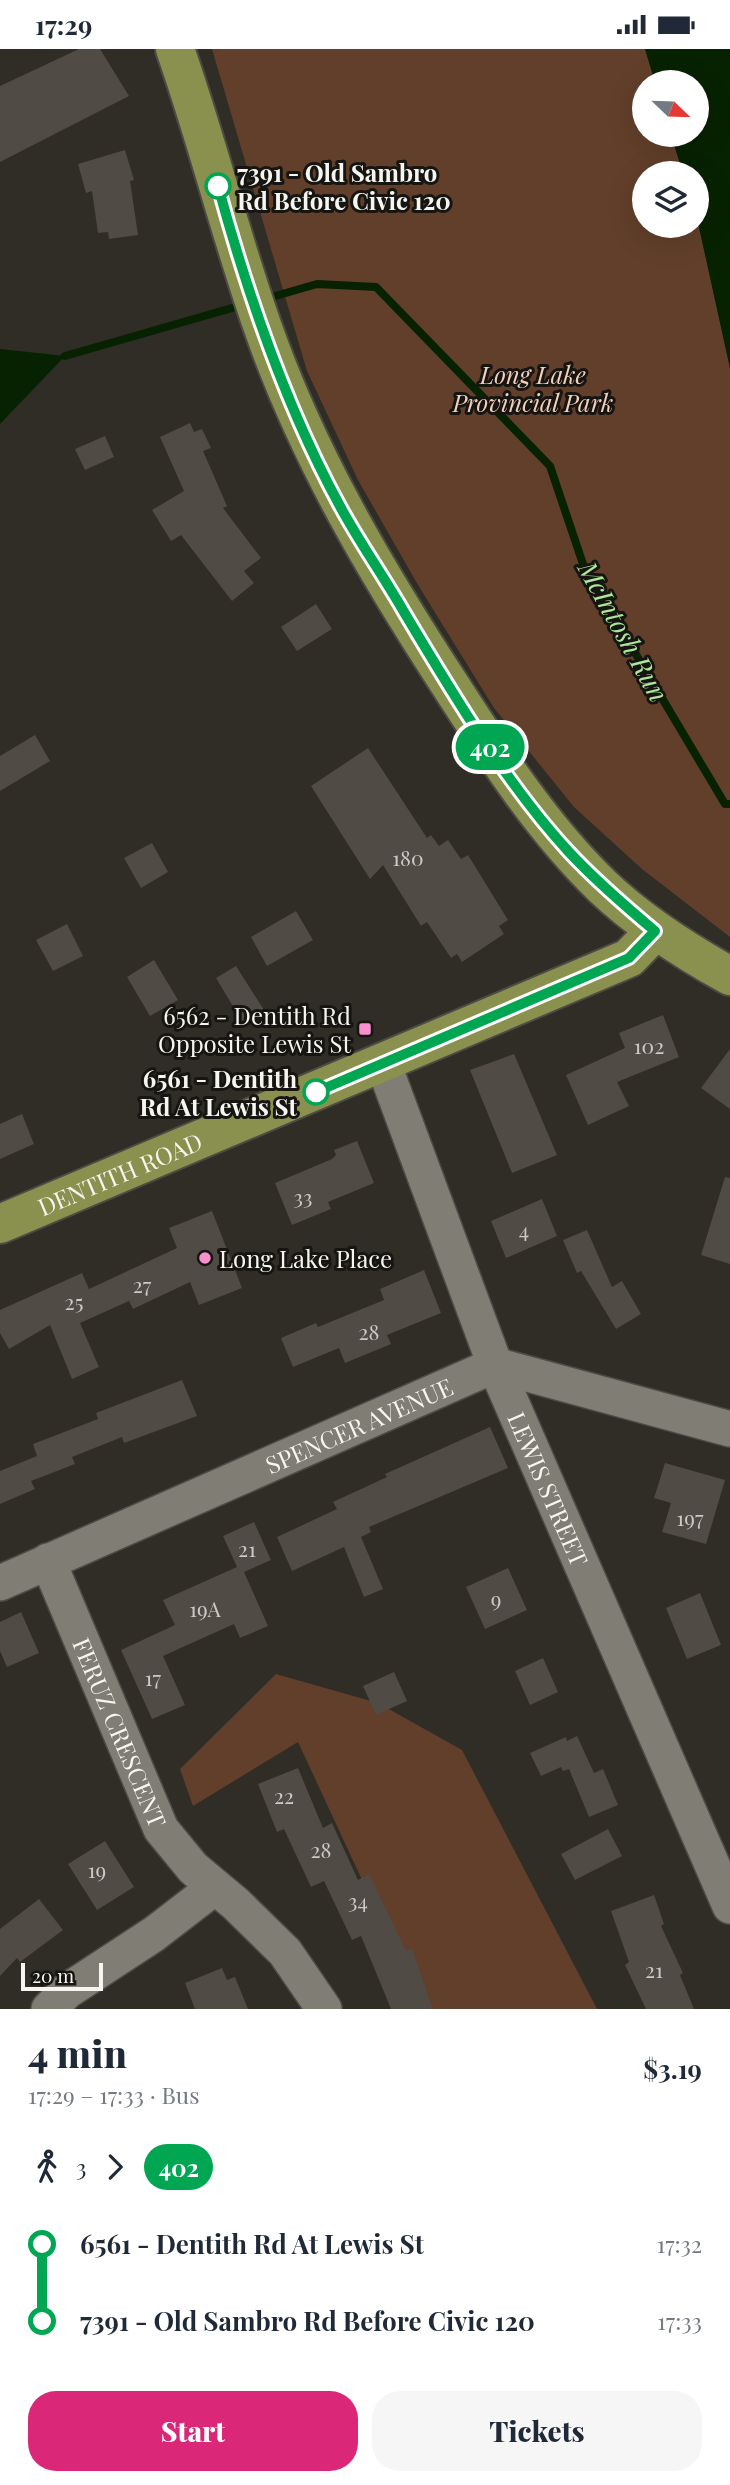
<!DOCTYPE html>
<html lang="en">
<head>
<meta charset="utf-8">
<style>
  :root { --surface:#fff; --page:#f6f6f7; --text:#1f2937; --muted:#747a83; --accent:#db2777 }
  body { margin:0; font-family:"Playfair Display",serif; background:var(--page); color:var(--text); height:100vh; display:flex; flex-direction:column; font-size:26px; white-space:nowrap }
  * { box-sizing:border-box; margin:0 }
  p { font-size:23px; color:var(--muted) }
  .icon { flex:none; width:38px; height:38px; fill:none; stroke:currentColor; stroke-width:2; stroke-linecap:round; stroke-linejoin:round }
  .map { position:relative; height:1960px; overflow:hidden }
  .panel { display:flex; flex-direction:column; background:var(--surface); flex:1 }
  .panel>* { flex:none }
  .badge { padding:0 14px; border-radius:23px; font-size:24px; line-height:46px }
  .needle { width:46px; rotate:113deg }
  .buttons { position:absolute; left:632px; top:21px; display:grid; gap:14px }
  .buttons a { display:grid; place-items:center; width:77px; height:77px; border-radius:50%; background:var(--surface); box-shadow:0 7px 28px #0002; font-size:35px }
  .scale { position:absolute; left:21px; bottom:18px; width:82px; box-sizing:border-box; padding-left:7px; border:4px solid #f6f5f0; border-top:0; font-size:19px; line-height:24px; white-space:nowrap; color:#f6f5f0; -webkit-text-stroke:5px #161512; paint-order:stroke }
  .map>.badge { position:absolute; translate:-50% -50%; box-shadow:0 0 0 4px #fff }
  .legs { display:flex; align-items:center; gap:10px; height:77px; padding:0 28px; font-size:23px }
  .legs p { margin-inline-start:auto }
  .overview { display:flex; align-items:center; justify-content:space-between; height:119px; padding:0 28px }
  h1 { font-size:38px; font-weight:800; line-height:52px }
  .action { display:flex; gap:14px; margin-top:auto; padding:14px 28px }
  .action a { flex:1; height:80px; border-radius:28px; background:var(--accent); color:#fff; font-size:28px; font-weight:800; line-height:80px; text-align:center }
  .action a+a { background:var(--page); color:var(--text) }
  ul { padding:0 28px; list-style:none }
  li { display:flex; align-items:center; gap:24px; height:77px; font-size:26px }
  li i { display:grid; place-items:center; width:10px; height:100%; margin:0 9px; background:currentColor }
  li i::after { content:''; width:18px; height:18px; margin:-9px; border:5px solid; border-radius:50%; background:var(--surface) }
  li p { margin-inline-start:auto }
  li:first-child i { background:linear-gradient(#0000 50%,currentColor 0) }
  li:last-child i { background:linear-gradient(currentColor 50%,#0000 0) }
  .status { display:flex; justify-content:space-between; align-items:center; height:49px; padding:0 35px; background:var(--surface); direction:ltr }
  .status svg { height:19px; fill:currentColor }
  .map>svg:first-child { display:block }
  .green { fill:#623f2a }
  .water { fill:#072200 }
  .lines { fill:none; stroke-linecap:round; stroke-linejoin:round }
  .stream { stroke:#072200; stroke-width:8 }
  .building { fill:#504b44 }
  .minor-casing { stroke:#4d4b45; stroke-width:38 }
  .major-casing { stroke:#4d4b45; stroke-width:42 }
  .minor { stroke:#807d74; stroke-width:35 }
  .major { stroke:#8a904e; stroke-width:38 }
  .line-1-casing { stroke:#fff; stroke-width:16 }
  .line-1 { stroke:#00a651; stroke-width:10 }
  .stop-1-dot { fill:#fff; stroke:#00a651; stroke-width:3.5 }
  .poi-dot { fill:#f790cd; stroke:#161512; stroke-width:2.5 }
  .labels { text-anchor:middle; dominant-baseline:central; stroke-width:6; stroke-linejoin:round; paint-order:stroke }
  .number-label { font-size:21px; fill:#cccac5 }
  .stop-label { font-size:24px; font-weight:bold; fill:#f6f5f0; stroke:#161512; text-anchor:start }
  .park-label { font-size:24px; font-style:italic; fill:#f3cfbc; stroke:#161512 }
  .poi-label { font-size:24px; fill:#f6f5f0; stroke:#161512; text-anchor:end }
  .street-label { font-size:24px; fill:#f6f5f0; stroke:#161512 }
  .water-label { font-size:26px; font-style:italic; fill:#ade799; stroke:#161512 }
</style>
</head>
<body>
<div class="status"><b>17:29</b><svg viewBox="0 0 49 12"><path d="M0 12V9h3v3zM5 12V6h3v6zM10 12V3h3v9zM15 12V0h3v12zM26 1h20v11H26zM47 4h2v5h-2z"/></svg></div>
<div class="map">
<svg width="730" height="1960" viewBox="0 0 730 1960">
  <rect width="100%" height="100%" fill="#2f2d26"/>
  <path class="green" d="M212,0H645L655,33H644V86H671L683,124H644V177H696L697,169L730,319V888L642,820L574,758L494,659L418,536L358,431L307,322Z
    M276,1625L378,1654L462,1701L597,1960H422L298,1693L193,1757L180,1720Z"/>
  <path class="water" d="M645,0H730V319L697,169L696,124H683L671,86H696V33H655Z
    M0,300L65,307L0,375Z"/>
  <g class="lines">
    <path class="stream" d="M265,250L317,235L376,238L550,417L584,518L725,755H730
      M65,307L246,255"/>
  </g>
  <path class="building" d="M79,0H100L129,47L0,113V37Z
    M125,101L134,131L130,132L138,186L109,190L108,183L98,184L92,142L86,144L78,115Z
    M190,374L194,383L202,380L211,399L203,402L227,457L223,459L261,509L244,522L254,534L232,552L181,486L171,492L152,461L184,442L160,388Z
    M105,387L114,408L85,421L75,400Z
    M316,555L332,580L297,602L281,578Z
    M35,686L50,712L0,742V707Z
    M368,699L427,789L431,786L439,797L448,791L461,810L468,806L508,871L499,877L504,885L462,913L457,905L451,909L427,873L421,877L383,816L370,830L311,737Z
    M152,794L168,823L141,839L124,809Z
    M296,862L313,891L267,917L251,888Z
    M67,875L83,907L53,922L36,891Z
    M154,911L178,951L150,967L127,928Z
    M236,917L264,961L243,974L216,929Z
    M663,966L679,1008L617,1033L629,1057L588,1076L566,1026L625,999L619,984Z
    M730,1000V1060L701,1039Z
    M514,1005L557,1106L512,1124L470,1021Z
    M22,1065L34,1095L0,1110V1075Z
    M357,1092L374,1134L328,1153L331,1160L292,1176L275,1134L332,1110L336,1106L334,1101Z
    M725,1128L730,1129V1215L701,1206Z
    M542,1150L557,1187L506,1209L491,1172Z
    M212,1162L242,1239L199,1256L190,1233L133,1260L129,1252L80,1274L99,1318L72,1330L50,1276L9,1300L0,1284V1261L82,1224L89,1240L177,1199L169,1179Z
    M587,1181L612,1238L622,1232L641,1265L616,1280L581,1222L577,1224L563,1191Z
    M424,1221L441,1264L387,1286L391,1295L345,1314L339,1299L293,1318L281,1289L316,1274L318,1278L384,1251L380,1240Z
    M182,1331L197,1367L124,1394L122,1388L72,1408L75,1415L31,1432L35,1440L0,1455V1422L37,1407L33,1395L98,1370L96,1364Z
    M490,1378L508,1419L369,1478L371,1483L361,1488L383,1540L364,1548L344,1498L292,1522L277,1488L337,1460L333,1453L387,1428L385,1425Z
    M665,1414L725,1431L706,1495L662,1483L671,1454L654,1449Z
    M254,1473L271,1511L244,1523L268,1577L240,1589L234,1575L163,1607L185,1656L152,1670L121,1601L175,1576L163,1551L237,1518L223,1487Z
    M508,1519L527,1561L485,1580L466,1538Z
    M700,1544L721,1596L687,1610L666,1559Z
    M21,1563L39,1604L7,1618L0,1602V1573Z
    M543,1609L558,1643L530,1656L515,1622Z
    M394,1623L407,1652L376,1666L363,1637Z
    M577,1687L594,1724L603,1720L618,1756L589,1768L569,1720L563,1722L561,1718L541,1727L530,1704L566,1688L567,1692Z
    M298,1719L323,1779L332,1774L358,1831L369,1825L406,1902L412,1900L433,1960H391L361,1887L352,1891L324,1832L311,1838L284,1780L277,1783L258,1735Z
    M608,1780L622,1807L575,1831L561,1805Z
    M105,1792L134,1838L97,1861L68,1815Z
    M654,1846L664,1875L661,1877L683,1924L680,1926L694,1960H646L625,1916L629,1913L611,1862Z
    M39,1850L63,1881L20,1913L17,1909L0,1927V1880Z
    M222,1919L227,1931L235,1928L248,1960H195L185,1934Z"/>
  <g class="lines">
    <g class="minor-casing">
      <g id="minor">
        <path id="s1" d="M383,1014L495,1316L730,1857"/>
        <path id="s2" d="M48,1512L161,1780L193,1819L236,1855L285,1903L324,1960"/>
        <path id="s3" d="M0,1534L495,1316L730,1380"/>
        <path d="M49,1960L67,1942L154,1885L215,1838"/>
      </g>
    </g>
    <g class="major-casing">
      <g id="major">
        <path d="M175,0C207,91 230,185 262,276C307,406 377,524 452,639C497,709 543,780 603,838C641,874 685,902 730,927"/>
        <path id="s4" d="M0,1175L629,909L655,882"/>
      </g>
    </g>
    <use href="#minor" class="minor"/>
    <use href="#major" class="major"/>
  </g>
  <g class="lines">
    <g class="line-1-casing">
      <path id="line-1" d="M218,137C248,247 286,359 341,459C360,494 384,528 404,563C451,642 507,736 569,803C596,832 625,857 655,882L629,909L316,1043"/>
    </g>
    <use href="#line-1" class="line-1"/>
  </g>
  <g class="stop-1-dot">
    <circle cx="218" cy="137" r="12"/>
    <circle cx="316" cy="1043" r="12"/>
  </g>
  <g class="poi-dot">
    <rect x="358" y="973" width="14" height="14" rx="3.5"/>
    <circle cx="205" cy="1209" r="7"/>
  </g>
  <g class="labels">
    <g class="number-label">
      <text x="408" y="808">180</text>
      <text x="649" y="996">102</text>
      <text x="303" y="1147">33</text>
      <text x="524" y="1180">4</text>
      <text x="142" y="1235">27</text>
      <text x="74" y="1252">25</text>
      <text x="369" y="1282">28</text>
      <text x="690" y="1468">197</text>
      <text x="247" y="1499">21</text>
      <text x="496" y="1549">9</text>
      <text x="205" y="1559">19A</text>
      <text x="153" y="1628">17</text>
      <text x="284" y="1746">22</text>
      <text x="321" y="1800">28</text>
      <text x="97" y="1820">19</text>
      <text x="358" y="1851">34</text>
      <text x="654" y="1920">21</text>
    </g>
    <g class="stop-label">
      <text x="237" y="123">7391 - Old Sambro<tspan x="237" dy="28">Rd Before Civic 120</tspan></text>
      <text x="297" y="1029" text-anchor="end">6561 - Dentith<tspan x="297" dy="28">Rd At Lewis St</tspan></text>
    </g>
    <g class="park-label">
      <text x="533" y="325">Long Lake<tspan x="533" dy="28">Provincial Park</tspan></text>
    </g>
    <g class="poi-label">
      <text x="351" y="966">6562 - Dentith Rd<tspan x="351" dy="28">Opposite Lewis St</tspan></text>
      <text x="219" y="1209" text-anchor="start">Long Lake Place</text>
    </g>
    <g class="street-label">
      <text stroke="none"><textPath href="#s4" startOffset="130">DENTITH ROAD</textPath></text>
      <text stroke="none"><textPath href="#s3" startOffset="392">SPENCER AVENUE</textPath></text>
      <text stroke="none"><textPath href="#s1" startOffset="457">LEWIS STREET</textPath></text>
      <text stroke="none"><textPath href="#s2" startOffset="186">FERUZ CRESCENT</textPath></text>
    </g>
    <g class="water-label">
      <text transform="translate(624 582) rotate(61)">McIntosh Run</text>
    </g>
  </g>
</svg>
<div class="buttons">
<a><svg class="needle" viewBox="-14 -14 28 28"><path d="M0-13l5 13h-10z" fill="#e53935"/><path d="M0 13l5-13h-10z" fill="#747a83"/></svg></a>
<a><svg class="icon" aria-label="layers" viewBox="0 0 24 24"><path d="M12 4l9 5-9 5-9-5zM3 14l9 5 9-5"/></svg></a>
</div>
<div class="scale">20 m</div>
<b class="badge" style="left:490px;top:698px;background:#00a651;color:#fff">402</b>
</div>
<section class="panel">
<div class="overview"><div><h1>4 min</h1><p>17:29 – 17:33 · Bus</p></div><b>$3.19</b></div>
<div class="legs"><svg class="icon" aria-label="walk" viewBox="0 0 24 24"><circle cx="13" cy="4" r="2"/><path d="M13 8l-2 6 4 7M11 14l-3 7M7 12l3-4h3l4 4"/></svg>3<svg class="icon" aria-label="forward" viewBox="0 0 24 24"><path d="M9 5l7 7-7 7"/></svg><b class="badge" style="background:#00a651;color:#fff">402</b></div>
<ul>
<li><i style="color:#00a651"></i><b>6561 - Dentith Rd At Lewis St</b><p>17:32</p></li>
<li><i style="color:#00a651"></i><b>7391 - Old Sambro Rd Before Civic 120</b><p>17:33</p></li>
</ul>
<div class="action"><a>Start</a><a>Tickets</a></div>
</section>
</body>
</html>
